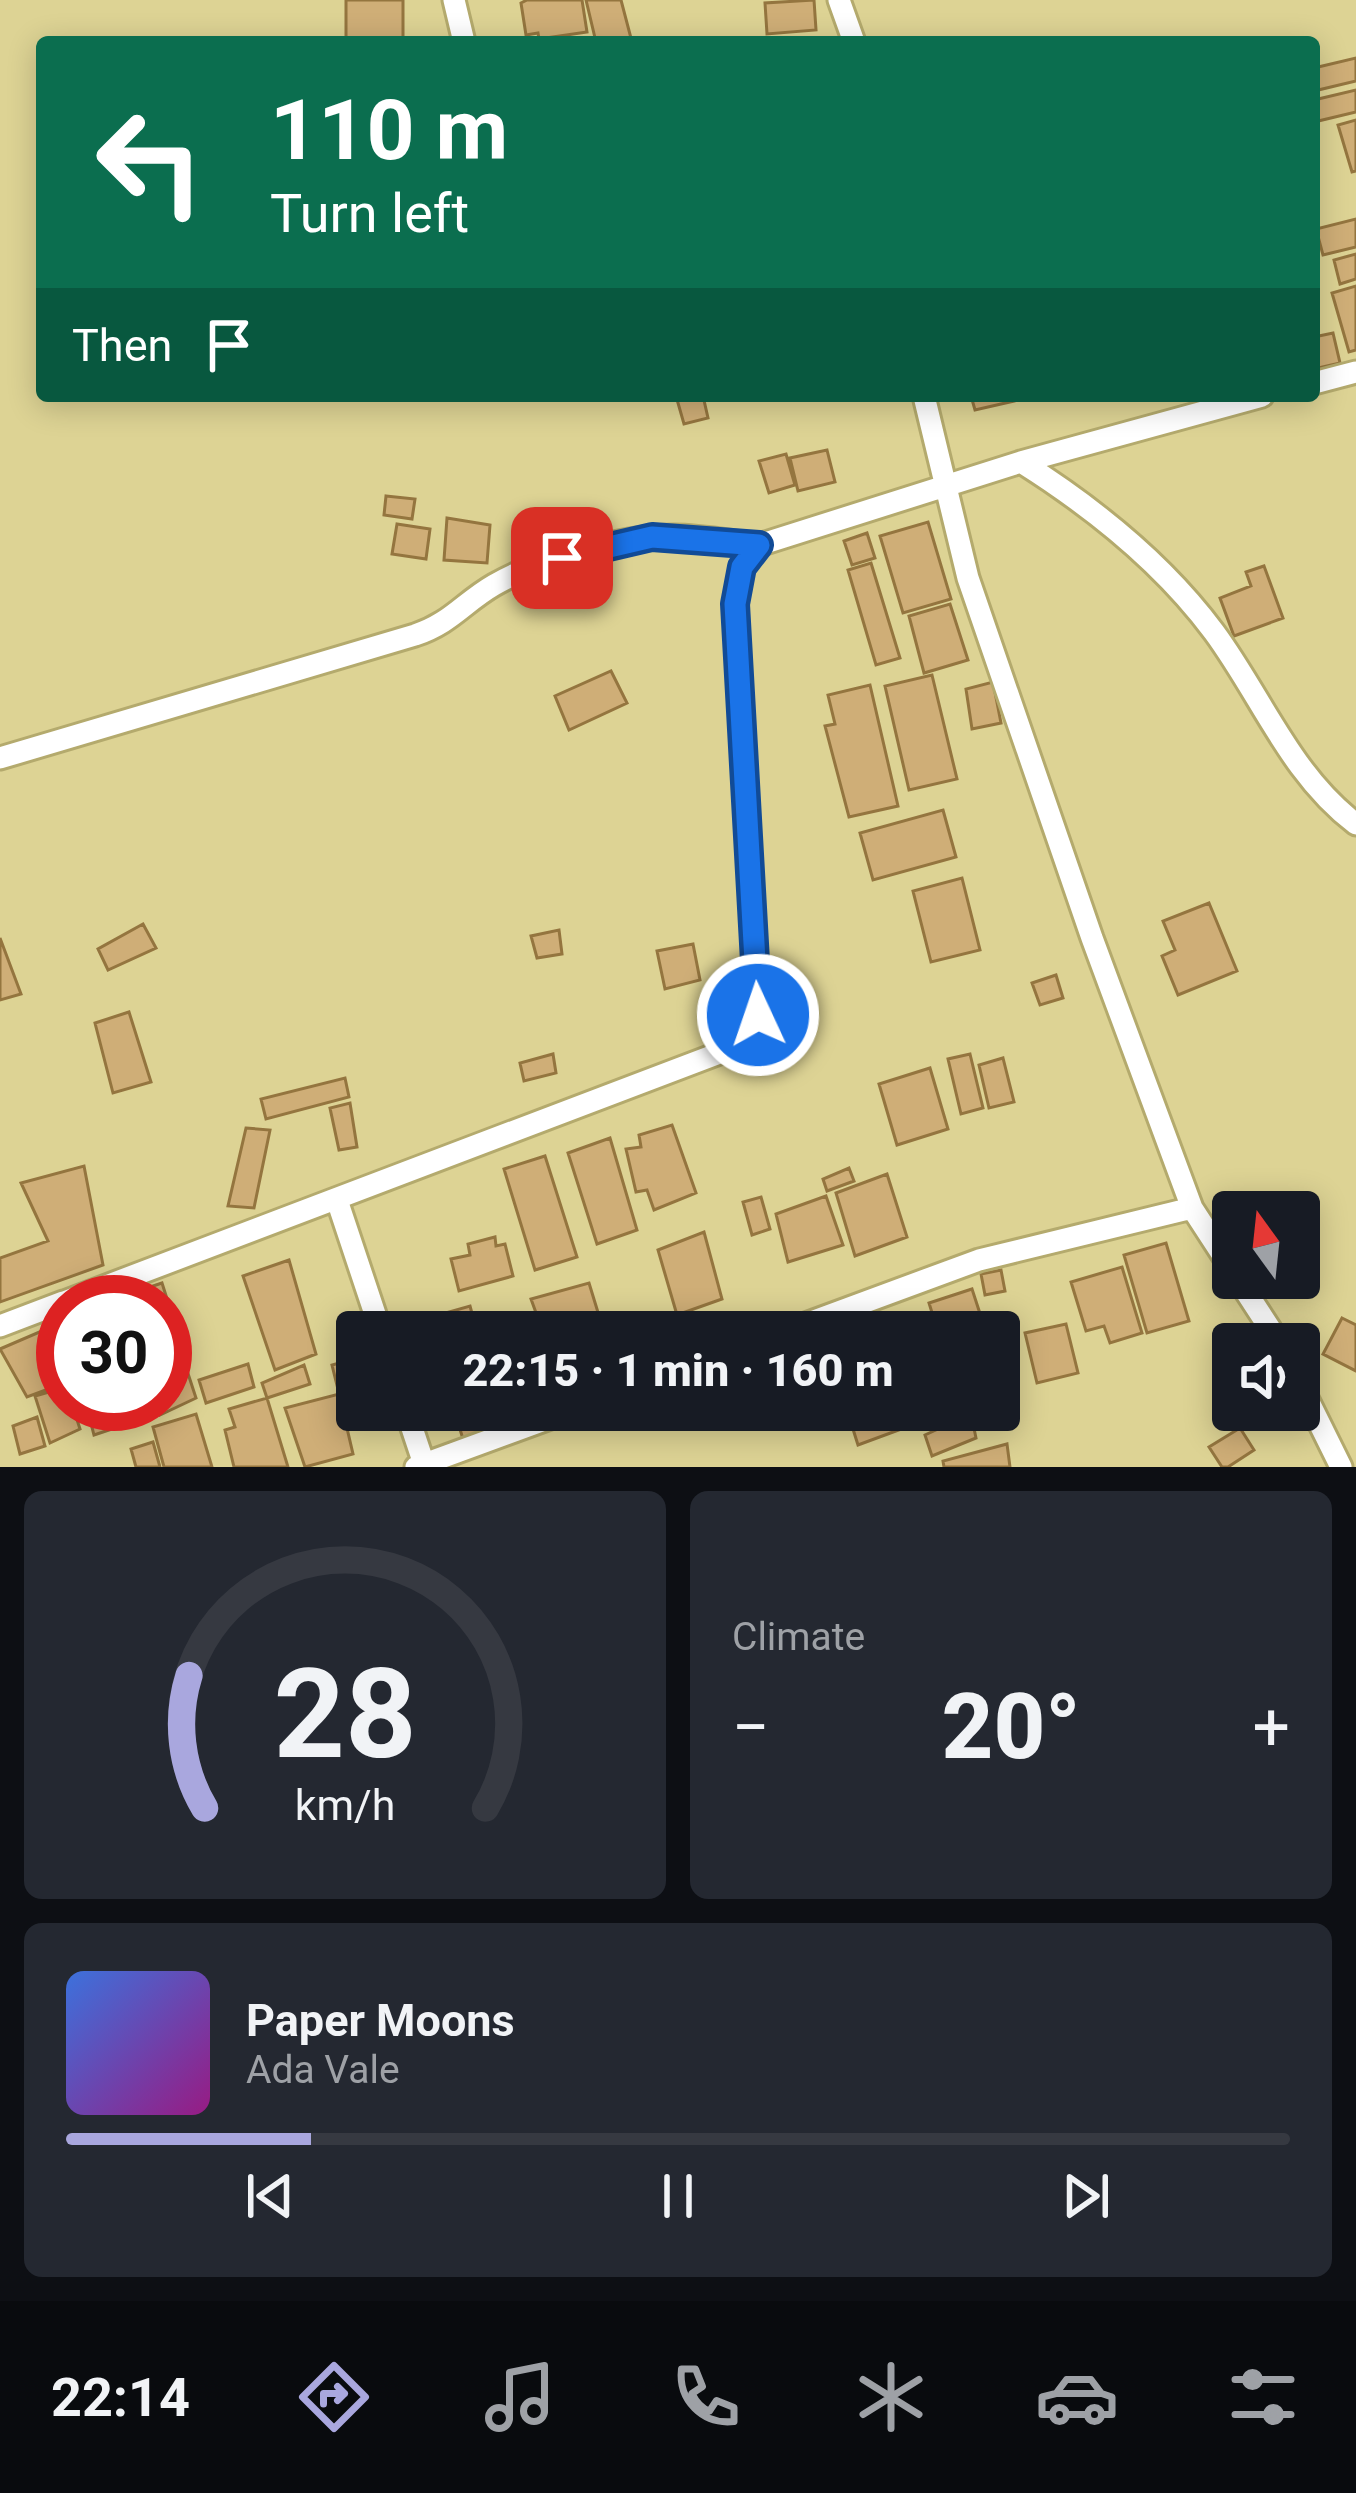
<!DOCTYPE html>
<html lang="en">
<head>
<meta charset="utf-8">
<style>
	:root { --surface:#171b24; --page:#242831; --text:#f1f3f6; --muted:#9ea1a6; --line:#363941; --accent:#a9a7de }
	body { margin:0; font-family:Roboto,sans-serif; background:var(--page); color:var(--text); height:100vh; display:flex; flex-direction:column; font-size:45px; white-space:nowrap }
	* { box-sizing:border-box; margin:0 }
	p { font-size:39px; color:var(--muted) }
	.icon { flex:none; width:66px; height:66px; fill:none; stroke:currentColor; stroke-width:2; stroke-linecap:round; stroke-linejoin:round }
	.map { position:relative; height:1467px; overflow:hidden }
	.side { display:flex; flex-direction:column; gap:24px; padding:24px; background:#0d0f14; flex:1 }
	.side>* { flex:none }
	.guide { position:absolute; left:36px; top:36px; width:1284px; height:366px; border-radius:12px; box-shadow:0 6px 30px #0003; background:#0b6e4f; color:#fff; overflow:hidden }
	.needle { width:78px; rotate:345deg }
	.fabs { position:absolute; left:1212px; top:1191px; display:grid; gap:24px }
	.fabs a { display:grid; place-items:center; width:108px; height:108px; border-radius:12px; background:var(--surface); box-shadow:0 6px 30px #0003; font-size:60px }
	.speed { position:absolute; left:36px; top:1275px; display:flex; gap:24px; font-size:60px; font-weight:700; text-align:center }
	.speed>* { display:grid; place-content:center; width:156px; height:156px; border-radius:50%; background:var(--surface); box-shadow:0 6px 30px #0003; line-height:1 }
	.speed .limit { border:18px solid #d22; background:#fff; color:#111 }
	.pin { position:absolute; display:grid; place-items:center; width:102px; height:102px; color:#fff; margin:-51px; border-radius:24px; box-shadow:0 6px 18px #0006 }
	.me { position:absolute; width:132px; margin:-66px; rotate:357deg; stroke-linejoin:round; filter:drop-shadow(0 0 9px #0008) }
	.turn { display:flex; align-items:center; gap:42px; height:252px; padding:0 36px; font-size:54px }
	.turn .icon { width:156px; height:156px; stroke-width:2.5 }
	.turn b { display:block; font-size:84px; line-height:102px }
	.then { display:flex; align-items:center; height:114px; padding:0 36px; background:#0003; gap:24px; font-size:45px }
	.big { font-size:90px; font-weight:800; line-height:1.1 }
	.side .tile { flex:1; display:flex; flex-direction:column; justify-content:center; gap:18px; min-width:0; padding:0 42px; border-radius:18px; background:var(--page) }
	.side .dial { align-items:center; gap:0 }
	.dial svg { height:312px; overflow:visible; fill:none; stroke:var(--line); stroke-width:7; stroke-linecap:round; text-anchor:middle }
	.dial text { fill:var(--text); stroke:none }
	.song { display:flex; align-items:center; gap:36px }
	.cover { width:144px; height:144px; border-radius:18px; background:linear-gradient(135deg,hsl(220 70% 55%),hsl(310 70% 35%)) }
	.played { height:12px; border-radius:6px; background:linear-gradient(90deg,var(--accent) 20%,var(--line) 20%) }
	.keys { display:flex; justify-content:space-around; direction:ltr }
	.heat { display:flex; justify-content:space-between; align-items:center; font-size:66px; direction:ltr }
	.side .tiles { flex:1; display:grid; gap:24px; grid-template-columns:1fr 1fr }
	.tile:last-child { grid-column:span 2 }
	.trip { position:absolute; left:336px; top:1311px; width:684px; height:120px; border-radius:12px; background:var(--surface); box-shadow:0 6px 30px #0003; font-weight:800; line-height:120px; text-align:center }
	.dock { display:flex; height:192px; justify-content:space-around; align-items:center; background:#090b0e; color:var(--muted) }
	.dock .icon { width:84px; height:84px }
	.dock .current { color:var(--accent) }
	.dock b { font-size:54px; color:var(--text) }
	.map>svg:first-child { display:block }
</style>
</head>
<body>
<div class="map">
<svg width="1356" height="1467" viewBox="0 0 1356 1467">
	<rect width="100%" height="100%" fill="#ddd394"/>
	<path fill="#cfae77" stroke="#94753f" stroke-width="3" d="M346 0H403V42H346Z
		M527 0H582L587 32 539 39 538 33 526 35 521 3Z
		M586 0H621L632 42H596Z
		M814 0 816 30 767 34 765 3Z
		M1356 58V81L1314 91V68Z
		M1356 90V112L1314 122V100Z
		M1356 120V171L1352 172 1338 125Z
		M1356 219V247L1323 255 1316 229Z
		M1356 254V279L1340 284 1334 260Z
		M1356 286V350L1349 352 1332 293Z
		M1333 333 1340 363 1314 369V337Z
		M676 396H703L708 418 684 424Z
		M971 396H1013L1014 401 975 410Z
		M827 450 835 482 798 491 790 458Z
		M786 454 795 485 769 493 759 461Z
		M386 496 415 499 412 519 384 515Z
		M447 518 490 525 487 563 444 560Z
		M928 522 951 599 903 613 880 536Z
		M397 524 430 529 426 559 392 554Z
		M867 533 875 558 852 565 844 541Z
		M871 563 900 658 876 665 848 570Z
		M1264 566 1283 618 1234 636 1220 598 1251 586 1246 572Z
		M950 604 968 660 924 673 909 616Z
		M611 671 627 703 569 730 555 696Z
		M932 675 957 779 909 790 885 686Z
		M993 682 1001 723 972 729 966 689Z
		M870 685 898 806 849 817 825 726 835 724 828 695Z
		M943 810 956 857 873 880 860 833Z
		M962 878 980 950 931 962 913 891Z
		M1209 903 1237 971 1178 995 1162 956 1175 950 1163 921Z
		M143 924 156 948 108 970 98 949Z
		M559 930 562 954 537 958 531 936Z
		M0 938 21 994 0 1000Z
		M693 944 700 980 665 989 657 951Z
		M1056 975 1063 998 1040 1005 1032 983Z
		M129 1012 151 1082 113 1093 95 1023Z
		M553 1054 556 1073 524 1081 520 1063Z
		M970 1054 983 1108 961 1114 948 1059Z
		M1003 1058 1014 1102 989 1108 979 1065Z
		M930 1068 948 1129 897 1145 879 1084Z
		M345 1078 349 1097 266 1119 261 1099Z
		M350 1103 357 1147 339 1150 330 1108Z
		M672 1125 696 1193 654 1210 647 1190 636 1192 626 1149 641 1147 639 1135Z
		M246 1128 270 1130 254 1208 228 1206Z
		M610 1138 637 1230 597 1244 568 1153Z
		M545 1156 577 1257 535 1270 504 1169Z
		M84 1166 103 1265 0 1302V1258L48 1241 21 1183Z
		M849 1168 854 1181 827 1191 823 1179Z
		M887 1174 907 1237 855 1256 836 1193Z
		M826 1196 843 1245 788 1262 776 1214Z
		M761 1197 770 1229 752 1235 743 1202Z
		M704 1232 722 1299 677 1315 658 1250Z
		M495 1237 496 1246 505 1244 513 1276 459 1291 451 1259 470 1255 468 1244Z
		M1166 1243 1189 1321 1147 1333 1124 1255Z
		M289 1260 316 1354 275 1370 243 1276Z
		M1122 1267 1142 1333 1110 1343 1104 1326 1086 1331 1071 1282Z
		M1001 1270 1005 1291 985 1295 981 1274Z
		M162 1283 180 1340 165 1347V1302H124L123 1296Z
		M589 1283 604 1332H543L531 1299Z
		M972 1289 986 1332H938L929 1303Z
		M470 1306 477 1332H455L449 1312Z
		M1342 1318 1356 1325V1371L1323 1354Z
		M1066 1324 1078 1373 1037 1383 1025 1333Z
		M44 1330 62 1384 27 1397 0 1349Z
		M179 1346 196 1398 160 1415 156 1404H165V1353Z
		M357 1358V1410H388L346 1422 332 1365Z
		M248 1364 254 1387 206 1403 199 1380Z
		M304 1365 310 1384 267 1398 262 1383Z
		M63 1388V1404H72L80 1429 50 1443 35 1396Z
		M339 1394 353 1454 305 1467 285 1408Z
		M267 1398 288 1467H234L225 1430 235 1427 229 1409Z
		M86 1404H135L139 1420 94 1435Z
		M454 1410H492L497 1427 463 1439Z
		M847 1410H899L904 1428 858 1445Z
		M196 1414 212 1467H164L153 1427Z
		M971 1414 976 1438 932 1456 925 1435Z
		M37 1417 45 1446 20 1454 13 1426Z
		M1240 1428 1254 1450 1228 1467H1222L1209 1447Z
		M153 1442 160 1467H136L131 1449Z
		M1007 1444 1010 1467H944L943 1461Z"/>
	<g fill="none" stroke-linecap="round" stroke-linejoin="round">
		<g stroke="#b4aa6d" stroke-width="27">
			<path id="minor" d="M454 0 464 42
				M839 0 854 42
				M1314 383 1356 372
				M924 396 968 578 1092 938 1192 1208 1233 1271
				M1021 462C1094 508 1162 562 1214 632 1262 697 1290 774 1356 824
				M0 758 415 635C451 623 463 603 494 585 539 559 622 536 674 536 702 536 731 542 759 545
				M337 1200 381 1332
				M1237 1278 1280 1344
				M64 1302 738 1046 751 1033 758 1015 735 604 743 567 759 545 1021 462 1262 396
				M0 1326 63 1302
				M784 1332 979 1260 1192 1208
				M1299 1382 1341 1467
				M406 1410 425 1467
				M416 1467 572 1410"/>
		</g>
		<use href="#minor" stroke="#fff" stroke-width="21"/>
	</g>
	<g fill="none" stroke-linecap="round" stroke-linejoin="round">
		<g stroke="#114b97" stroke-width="30">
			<path id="route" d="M562 558 652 537 759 545 742 567 735 604 758 1015"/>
		</g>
		<use href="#route" stroke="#1a73e8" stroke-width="21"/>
	</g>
</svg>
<div class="fabs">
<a><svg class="needle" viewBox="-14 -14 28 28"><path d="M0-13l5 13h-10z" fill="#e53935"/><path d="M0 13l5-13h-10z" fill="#9ea1a6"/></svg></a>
<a><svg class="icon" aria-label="sound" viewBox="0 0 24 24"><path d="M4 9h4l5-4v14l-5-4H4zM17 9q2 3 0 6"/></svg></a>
</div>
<div class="speed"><div class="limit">30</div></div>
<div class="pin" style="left:562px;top:558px;background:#d93025"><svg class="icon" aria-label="arrive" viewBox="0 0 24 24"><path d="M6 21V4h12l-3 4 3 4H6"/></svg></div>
<svg class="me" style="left:758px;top:1015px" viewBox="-20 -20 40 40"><circle r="17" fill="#1a73e8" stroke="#fff" stroke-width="3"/><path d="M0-11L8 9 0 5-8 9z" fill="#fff"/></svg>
<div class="trip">22:15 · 1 min · 160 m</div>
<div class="guide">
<div class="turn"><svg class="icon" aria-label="left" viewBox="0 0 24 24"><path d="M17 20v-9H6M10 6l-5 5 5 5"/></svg><div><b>110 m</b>Turn left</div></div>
<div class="then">Then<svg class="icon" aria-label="arrive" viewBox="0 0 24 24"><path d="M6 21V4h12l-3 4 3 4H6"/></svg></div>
</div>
</div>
<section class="side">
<div class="tiles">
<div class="tile dial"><svg viewBox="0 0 100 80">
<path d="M14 69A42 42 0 1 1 86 69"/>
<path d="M14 69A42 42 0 0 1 10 35" stroke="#a9a7de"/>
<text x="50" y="56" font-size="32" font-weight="700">28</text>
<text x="50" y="72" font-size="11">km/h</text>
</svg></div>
<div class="tile"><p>Climate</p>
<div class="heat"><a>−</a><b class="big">20°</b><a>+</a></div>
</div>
<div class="tile">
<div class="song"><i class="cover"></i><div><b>Paper Moons</b><p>Ada Vale</p></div></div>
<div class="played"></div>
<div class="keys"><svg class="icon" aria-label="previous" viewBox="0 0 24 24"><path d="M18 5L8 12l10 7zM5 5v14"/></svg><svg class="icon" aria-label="pause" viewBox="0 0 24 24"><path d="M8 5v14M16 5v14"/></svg><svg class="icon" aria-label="next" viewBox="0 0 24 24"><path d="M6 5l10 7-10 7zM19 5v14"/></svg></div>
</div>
</div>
</section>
<nav class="dock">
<b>22:14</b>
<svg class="icon current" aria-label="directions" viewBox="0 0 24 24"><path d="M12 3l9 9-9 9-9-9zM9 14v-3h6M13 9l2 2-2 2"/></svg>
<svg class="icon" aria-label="music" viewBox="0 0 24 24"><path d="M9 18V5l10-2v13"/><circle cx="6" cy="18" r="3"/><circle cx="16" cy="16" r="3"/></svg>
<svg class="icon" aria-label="phone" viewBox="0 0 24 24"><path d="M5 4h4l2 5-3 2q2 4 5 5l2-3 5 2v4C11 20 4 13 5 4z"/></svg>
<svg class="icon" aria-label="climate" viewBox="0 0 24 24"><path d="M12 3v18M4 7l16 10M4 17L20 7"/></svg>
<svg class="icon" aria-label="car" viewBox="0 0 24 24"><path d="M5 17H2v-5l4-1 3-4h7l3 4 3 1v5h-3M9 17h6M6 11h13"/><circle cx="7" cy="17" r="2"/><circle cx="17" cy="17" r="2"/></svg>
<svg class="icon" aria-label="filters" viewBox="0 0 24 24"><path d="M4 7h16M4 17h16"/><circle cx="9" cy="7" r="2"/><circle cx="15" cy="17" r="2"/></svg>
</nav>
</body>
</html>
